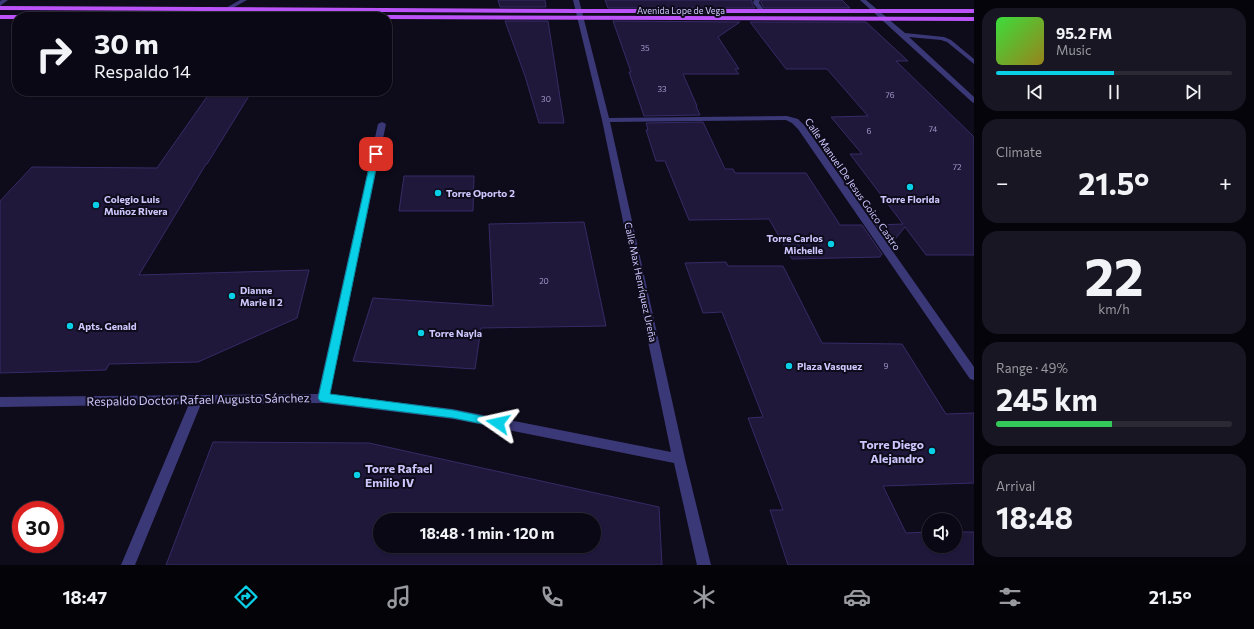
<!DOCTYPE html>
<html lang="en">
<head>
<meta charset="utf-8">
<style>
	:root { --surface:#0a0814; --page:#181622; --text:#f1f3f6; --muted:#999aa0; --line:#2a2934; --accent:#09cfe7 }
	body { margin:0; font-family:Commissioner,sans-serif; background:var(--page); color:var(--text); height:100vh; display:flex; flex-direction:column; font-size:15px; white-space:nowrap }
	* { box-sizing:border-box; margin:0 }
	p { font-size:13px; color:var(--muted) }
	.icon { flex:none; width:22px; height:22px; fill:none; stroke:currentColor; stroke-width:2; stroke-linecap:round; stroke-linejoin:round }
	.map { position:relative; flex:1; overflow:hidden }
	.side { display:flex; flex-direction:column; gap:8px; padding:8px; background:#06040b; width:280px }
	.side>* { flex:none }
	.guide { position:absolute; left:12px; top:12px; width:380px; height:84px; border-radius:16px; box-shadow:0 1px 3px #0004,0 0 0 1px var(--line); background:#0a0814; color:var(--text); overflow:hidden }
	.buttons { position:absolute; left:922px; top:513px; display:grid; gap:8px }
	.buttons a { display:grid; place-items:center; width:40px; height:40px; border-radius:50%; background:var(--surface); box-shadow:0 1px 3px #0004,0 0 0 1px var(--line); font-size:20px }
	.speed { position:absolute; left:12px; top:501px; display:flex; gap:8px; font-size:20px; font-weight:700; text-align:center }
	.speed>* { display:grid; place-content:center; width:52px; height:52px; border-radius:50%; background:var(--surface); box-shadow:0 1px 3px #0004,0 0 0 1px var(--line); line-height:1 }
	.speed .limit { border:6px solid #d22; background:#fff; color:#111 }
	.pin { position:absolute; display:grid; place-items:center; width:34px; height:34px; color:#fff; margin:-17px; border-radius:8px; box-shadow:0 2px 6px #0006 }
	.me { position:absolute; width:44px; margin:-22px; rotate:281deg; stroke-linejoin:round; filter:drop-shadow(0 0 3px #0008) }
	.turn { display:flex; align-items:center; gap:14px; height:84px; padding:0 16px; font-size:18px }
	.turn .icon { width:52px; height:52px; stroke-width:2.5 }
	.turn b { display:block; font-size:28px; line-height:34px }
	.big { font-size:30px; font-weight:700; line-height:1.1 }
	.side .tile { flex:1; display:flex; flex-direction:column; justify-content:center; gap:6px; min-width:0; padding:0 14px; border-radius:16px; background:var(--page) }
	.side .dial { align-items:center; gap:0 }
	.dial b { font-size:52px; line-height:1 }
	.song { display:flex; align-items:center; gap:12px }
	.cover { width:48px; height:48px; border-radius:6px; background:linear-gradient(135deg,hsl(120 70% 55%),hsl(50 70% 35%)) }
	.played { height:4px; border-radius:2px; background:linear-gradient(90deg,var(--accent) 50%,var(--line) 50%) }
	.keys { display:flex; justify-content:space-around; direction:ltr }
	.heat { display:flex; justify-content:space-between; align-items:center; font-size:22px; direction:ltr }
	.charge { height:6px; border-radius:3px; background:linear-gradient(90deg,#34c759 49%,var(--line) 0) }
	.trip { position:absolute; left:373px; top:513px; width:228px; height:40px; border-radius:20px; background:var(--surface); box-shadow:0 1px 3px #0004,0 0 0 1px var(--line); font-weight:700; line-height:40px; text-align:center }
	.tab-bar { display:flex; height:64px; justify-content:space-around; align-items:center; background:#040308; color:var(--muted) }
	.tab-bar .icon { width:28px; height:28px }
	.tab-bar .active { color:var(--accent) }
	.tab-bar b { font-size:18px; color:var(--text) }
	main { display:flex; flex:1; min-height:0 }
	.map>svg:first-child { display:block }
</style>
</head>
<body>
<main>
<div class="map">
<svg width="974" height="565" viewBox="0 0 974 565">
	<rect width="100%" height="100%" fill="#0e0b1b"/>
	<path fill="#1f183b" stroke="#372b66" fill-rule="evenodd" d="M498 0H545L546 7H500Z
		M605 0H752V4L755 8H608Z
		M761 0H842L850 8H764L761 3Z
		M505 21H548L564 123H539L525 76Z
		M613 21 740 22 718 37 739 69H735L739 74H683L697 106H696L700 115 644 116 629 72H631Z
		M750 22H866L908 61H896L974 137V255H926L905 227 890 245 876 225 903 224 850 154H862L831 117 868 116 827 69H786Z
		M211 91H252L207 164H206L139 275 309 270 297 318 198 362 109 364 106 370 0 373V201L32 167 157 168Z
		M703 122 725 169H733L735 173H806L840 225H862L882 254 880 257 792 259 769 219 689 220 665 161H656L646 130H648L646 123Z
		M404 176H474L473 211H399Z
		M584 222 606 326 481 328 475 369 353 361 373 298 493 306 489 224Z
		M726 262 728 266H783L822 343 902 344 946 414 974 413V483L883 486 906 533 929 532V546H955V532H974V565H788L770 510H783L748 418 763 417 722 312 703 313 685 263Z
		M213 442 369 443 659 507 662 565H166ZM380 520H594V546H380Z"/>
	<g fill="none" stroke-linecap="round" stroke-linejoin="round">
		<path fill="#3b3878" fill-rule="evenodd" d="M2 0H8L0 6V1Z
			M240 0H247L231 9 226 8Z
			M573 0H579L609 118 787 116 798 119 804 125 974 367V380L970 379 798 129 792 123 786 120 610 122 685 459 711 565H697L674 463 453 419 323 403 201 404 135 565H121L189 404 0 407V397L318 394 378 124 382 122 386 124 330 394 453 409 671 452 602 120Z
			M754 0H760L759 3 765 11 764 12H760L753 3Z
			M860 0H866L905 33 944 37 951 40 974 59V64L947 42 941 40 909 37 974 97V103L972 102Z"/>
		<path fill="#bc53f8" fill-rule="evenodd" d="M0 6 579 9H974V13H579L0 10Z
			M0 15H17L20 17H17V19H0Z
			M37 15H216L219 17H34Z
			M387 15 974 17V21L387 19V17H384Z"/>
	</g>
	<path fill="#09cfe7" stroke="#068796" d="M376 152 379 154 330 394 453 410 502 420 504 423 502 426 498 427 453 418 323 402 320 401 318 398 372 154Z"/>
	<g fill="#09cfe7" stroke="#0e0b1b" stroke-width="1.5">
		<circle cx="910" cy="187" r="4"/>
		<circle cx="438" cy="193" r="4"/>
		<circle cx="96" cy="205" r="4"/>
		<circle cx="831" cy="244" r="4"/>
		<circle cx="232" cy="296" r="4"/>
		<circle cx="70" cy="326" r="4"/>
		<circle cx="421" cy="333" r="4"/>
		<circle cx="789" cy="366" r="4"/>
		<circle cx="932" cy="451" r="4"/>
		<circle cx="357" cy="475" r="4"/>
	</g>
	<g text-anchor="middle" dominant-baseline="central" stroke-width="4" stroke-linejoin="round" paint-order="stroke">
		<g font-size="8" fill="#a29bcc">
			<text x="645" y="48">35</text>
			<text x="662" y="89">33</text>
			<text x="890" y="95">76</text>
			<text x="546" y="99">30</text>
			<text x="933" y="129">74</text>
			<text x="869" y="131">6</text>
			<text x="957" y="167">72</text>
			<text x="544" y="281">20</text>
			<text x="886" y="366">9</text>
		</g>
		<g font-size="9" fill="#cec7fd" stroke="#0e0b1b">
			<text x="681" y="10">Avenida Lope de Vega</text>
		</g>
		<g font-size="10" fill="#cec7fd" stroke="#0e0b1b">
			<text transform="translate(853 184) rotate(55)">Calle Manuel De Jesus Goico Castro</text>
			<text transform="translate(641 282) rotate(78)">Calle Max Henríquez Ureña</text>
		</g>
		<g font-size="10" font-weight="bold" fill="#cec7fd" stroke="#0e0b1b" text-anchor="start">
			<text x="446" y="193">Torre Oporto 2</text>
			<text x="104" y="199">Colegio Luis<tspan x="104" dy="12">Muñoz Rivera</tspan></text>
			<text x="910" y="199" text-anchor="middle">Torre Florida</text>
			<text x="823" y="238" text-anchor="end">Torre Carlos<tspan x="823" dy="12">Michelle</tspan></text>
			<text x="240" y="290">Dianne<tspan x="240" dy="12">Marie II 2</tspan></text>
			<text x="78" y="326">Apts. Genald</text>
			<text x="429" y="333">Torre Nayla</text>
			<text x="797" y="366">Plaza Vasquez</text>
		</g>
		<g font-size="12" fill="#cec7fd" stroke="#0e0b1b">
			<text transform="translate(198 399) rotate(-1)">Respaldo Doctor Rafael Augusto Sánchez</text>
		</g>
		<g font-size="12" font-weight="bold" fill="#cec7fd" stroke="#0e0b1b" text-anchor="end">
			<text x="924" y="444">Torre Diego<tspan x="924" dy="14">Alejandro</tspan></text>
			<text x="365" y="468" text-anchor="start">Torre Rafael<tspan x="365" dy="14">Emilio IV</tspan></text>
		</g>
	</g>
</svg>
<div class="buttons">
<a><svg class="icon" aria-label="sound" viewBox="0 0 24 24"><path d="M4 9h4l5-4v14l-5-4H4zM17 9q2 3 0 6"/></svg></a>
</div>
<div class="speed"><div class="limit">30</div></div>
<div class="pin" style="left:376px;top:154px;background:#d93025"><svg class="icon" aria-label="arrive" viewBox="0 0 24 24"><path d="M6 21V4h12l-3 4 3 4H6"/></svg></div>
<svg class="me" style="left:498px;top:423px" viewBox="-20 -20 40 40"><path d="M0-17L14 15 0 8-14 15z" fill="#09cfe7" stroke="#fff" stroke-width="4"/></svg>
<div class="trip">18:48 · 1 min · 120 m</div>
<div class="guide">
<div class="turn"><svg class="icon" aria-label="right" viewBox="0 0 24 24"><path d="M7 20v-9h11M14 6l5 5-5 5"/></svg><div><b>30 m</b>Respaldo 14</div></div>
</div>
</div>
<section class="side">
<div class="tile">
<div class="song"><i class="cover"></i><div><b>95.2 FM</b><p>Music</p></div></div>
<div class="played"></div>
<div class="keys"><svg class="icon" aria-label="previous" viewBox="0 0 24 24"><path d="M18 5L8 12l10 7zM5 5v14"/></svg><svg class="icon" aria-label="pause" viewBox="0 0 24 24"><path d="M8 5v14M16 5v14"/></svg><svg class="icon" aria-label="next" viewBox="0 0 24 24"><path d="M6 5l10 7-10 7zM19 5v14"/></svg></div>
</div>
<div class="tile"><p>Climate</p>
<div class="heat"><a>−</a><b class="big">21.5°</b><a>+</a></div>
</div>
<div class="tile dial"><b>22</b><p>km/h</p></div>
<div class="tile"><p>Range · 49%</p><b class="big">245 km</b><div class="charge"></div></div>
<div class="tile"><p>Arrival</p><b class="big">18:48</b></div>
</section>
</main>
<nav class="tab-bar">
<b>18:47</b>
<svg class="icon active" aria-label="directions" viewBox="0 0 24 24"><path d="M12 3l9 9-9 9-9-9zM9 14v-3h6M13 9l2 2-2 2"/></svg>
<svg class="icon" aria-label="music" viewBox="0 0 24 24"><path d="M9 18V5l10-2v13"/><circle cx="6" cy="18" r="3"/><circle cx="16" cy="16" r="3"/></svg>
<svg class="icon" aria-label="phone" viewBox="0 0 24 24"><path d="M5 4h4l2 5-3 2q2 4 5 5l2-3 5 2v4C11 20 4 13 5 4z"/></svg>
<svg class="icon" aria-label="climate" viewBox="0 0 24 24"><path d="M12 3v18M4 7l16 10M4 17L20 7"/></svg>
<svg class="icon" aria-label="car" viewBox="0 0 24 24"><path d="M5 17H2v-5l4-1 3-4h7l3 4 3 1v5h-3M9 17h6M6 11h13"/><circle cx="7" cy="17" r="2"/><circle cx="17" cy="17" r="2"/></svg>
<svg class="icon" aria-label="filters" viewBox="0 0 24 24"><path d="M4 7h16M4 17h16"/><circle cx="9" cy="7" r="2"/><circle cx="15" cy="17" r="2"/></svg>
<b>21.5°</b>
</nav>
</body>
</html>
